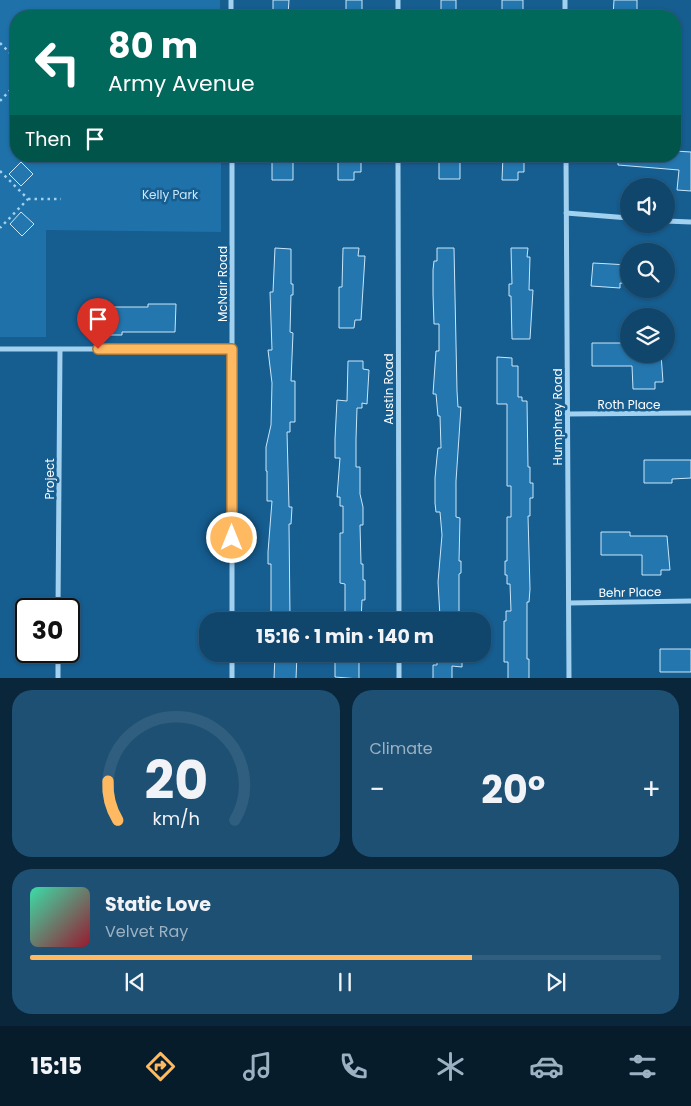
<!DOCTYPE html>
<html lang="en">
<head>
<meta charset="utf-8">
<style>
	:root { --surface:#10466c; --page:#1e5074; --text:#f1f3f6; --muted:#9cb1c2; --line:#305e7f; --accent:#ffba61 }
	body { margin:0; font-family:Poppins,sans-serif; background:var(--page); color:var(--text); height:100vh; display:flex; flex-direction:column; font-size:19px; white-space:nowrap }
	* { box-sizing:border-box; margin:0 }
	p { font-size:16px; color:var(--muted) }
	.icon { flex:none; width:28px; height:28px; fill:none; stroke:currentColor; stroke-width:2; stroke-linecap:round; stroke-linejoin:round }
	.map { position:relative; height:678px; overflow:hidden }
	.panel { display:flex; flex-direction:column; gap:12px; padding:12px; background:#09263b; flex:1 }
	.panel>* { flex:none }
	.guide { position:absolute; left:10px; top:10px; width:671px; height:152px; border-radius:20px; box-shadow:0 1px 4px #0004,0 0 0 1px var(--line); background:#00695c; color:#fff; overflow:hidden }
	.tools { position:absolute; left:620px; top:178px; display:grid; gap:10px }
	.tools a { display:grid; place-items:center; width:55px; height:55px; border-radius:50%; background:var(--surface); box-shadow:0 1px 4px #0004,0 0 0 1px var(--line); font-size:25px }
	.speed { position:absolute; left:15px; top:598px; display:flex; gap:10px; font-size:25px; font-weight:700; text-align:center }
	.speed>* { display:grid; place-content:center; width:65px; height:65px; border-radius:50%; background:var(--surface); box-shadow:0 1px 4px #0004,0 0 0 1px var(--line); line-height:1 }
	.speed .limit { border:2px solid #111; border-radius:8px; background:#fff; color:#111 }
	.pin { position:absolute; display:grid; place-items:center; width:42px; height:42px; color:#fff; margin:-51px -21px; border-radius:50% 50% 50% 0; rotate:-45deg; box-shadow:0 0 5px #0007 }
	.pin .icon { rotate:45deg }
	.me { position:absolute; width:55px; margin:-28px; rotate:0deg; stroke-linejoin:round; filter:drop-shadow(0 0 4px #0008) }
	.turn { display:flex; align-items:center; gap:18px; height:105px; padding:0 15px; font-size:22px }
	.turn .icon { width:65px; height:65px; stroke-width:2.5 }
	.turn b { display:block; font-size:35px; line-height:42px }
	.then { display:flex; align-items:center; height:48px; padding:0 15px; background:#0003; gap:10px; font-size:19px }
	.big { font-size:38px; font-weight:700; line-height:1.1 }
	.panel .tile { flex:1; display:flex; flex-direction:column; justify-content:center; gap:8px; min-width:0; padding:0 18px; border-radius:20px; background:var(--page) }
	.panel .dial { align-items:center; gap:0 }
	.dial svg { height:130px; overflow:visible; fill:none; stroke:var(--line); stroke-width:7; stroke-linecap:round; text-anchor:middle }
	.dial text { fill:var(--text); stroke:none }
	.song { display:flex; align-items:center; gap:15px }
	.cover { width:60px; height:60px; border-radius:8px; background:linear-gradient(135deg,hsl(160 70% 55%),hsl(350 70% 35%)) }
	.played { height:5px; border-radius:2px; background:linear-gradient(90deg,var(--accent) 70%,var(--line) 70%) }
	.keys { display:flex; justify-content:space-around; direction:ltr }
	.heat { display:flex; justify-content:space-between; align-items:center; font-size:28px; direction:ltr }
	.panel .tiles { flex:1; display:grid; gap:12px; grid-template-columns:1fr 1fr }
	.tile:last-child { grid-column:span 2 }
	.trip { position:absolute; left:199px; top:612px; width:292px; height:50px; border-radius:20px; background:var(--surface); box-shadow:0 1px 4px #0004,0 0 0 1px var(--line); font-weight:700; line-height:50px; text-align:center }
	.menu { display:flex; height:80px; justify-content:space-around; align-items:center; background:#061c2b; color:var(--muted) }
	.menu .icon { width:35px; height:35px }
	.menu .on { color:var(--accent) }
	.menu b { font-size:22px; color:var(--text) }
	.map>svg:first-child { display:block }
</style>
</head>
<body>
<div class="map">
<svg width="691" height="679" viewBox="0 0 691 679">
	<rect width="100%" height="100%" fill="#165d90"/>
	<path fill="#1e72a9" d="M0 0H220V16H16V156H221V232L46 230V337H0Z"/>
	<path fill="#2476ae" stroke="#c9e7fb" d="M273 0H289L288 15 273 14Z
		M346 0H362V14H346Z
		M441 0H456V13H441Z
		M502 0H523V16L502 14Z
		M614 0H637V16H613Z
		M675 151 691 152V191L677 190 679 170 618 165V156H675Z
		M272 156H293V180H272Z
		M338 156H358L361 158V172H354V180H338Z
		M439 156H460V179H439Z
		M503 156 524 157V172H518V180H502Z
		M21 162 33 174 21 186 9 174Z
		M21 212 34 224 22 236 10 224Z
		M275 248 291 249V284H293V295H291L290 332 293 333 291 381H295V422H290V432H287L289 507H292L291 524H289L290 617H285V621H271V564H268V552L272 501H267V471H266V447L271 425 272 383 268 350H272L270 292H273Z
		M343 248H359L358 256H365L361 320H355L354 328H339V287H342Z
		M437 248H454L457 391 458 407H461L456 481V517L460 518 459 561H461V573L459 574V618L440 617 438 582 442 535 440 512H436L435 503V478L437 457 438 448H441L440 416H438L436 394H433L436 351H439V324H434L433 294V270L434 261H437Z
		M511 248H528L527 257H530L529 290H533L530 339H512L511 296H509V284H512Z
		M593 263 629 265V284L620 283V288L591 286Z
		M148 304H176L175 332H122V335H103V329H96V307H148Z
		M592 343H629V354H661L663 382H655V389H633L632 366H592Z
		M497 357 512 358V366H518V397H522V401H527L528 467H530V483H533V498H530V516H528L530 589 529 602H527V659H529V679H508V662H504V621H506V611H511L510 584H507V575H505V561H507V517H511V486H507V404H497Z
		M348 361H363V369L369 370 367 404 362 403V408H357L356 439V467H360V494L363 507V525H360L361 564H363V580H365V600H362L361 621H345V584L340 583V533H343V506H340V497H337L340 458H335V439L337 400 347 401Z
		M644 460H691V478L672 479V483H644Z
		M601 532H630V536H667L670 570H661V575H642V555H601Z
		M660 649H691V672H660Z
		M275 654H297L296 679H274Z
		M340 654H359V679L335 677V661H340Z
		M444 654H462V667L452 666V679H433V665H437V660H443Z"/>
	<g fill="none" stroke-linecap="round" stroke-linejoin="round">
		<path stroke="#a2d1f0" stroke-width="2.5" stroke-dasharray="2.5 4" stroke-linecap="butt" d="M0 43 16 59
			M0 101 16 84
			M0 171 28 199 0 228
			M28 199H61"/>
		<path stroke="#a2d1f0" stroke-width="5" d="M231 0V16
			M398 0V16
			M565 0V16
			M232 156V621
			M398 156 399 621
			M566 156 569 679
			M566 213 629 218
			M666 221 691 222
			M0 349H232
			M567 414 691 413
			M569 603 691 601
			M58 609 60 349
			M399 654V679
			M58 679V651
			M232 679V654"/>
	</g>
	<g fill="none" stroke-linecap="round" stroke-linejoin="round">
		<g stroke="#a6793f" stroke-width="12">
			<path id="route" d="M98 349H232V538"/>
		</g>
		<use href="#route" stroke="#ffba61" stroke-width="9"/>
	</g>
	<g text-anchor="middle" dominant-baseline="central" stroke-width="5" stroke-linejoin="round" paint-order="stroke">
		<g font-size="12" fill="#c9e7fb" stroke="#165d90">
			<text x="170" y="194">Kelly Park</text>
		</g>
		<g font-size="12" fill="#fff" stroke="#165d90">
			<text transform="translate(222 284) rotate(-90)">McNair Road</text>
			<text transform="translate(388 389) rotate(-90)">Austin Road</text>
			<text x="629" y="404">Roth Place</text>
			<text transform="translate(557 417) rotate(-90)">Humphrey Road</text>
			<text transform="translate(49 479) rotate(-90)">Project</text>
			<text transform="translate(630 592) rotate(-1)">Behr Place</text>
		</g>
	</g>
</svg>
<div class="tools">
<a><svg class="icon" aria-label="sound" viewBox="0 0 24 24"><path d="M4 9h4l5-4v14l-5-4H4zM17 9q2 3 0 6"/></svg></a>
<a><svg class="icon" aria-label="search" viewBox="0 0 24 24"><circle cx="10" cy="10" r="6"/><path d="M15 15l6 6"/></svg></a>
<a><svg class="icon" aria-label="layers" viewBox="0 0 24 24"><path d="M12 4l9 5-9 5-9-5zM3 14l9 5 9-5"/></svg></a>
</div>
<div class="speed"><div class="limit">30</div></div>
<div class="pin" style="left:98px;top:349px;background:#d93025"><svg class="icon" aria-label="arrive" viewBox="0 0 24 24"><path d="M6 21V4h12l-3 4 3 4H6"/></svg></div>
<svg class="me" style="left:232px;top:538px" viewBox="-20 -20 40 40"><circle r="17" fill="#ffba61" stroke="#fff" stroke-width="3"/><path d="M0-11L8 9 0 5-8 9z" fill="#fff"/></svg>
<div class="trip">15:16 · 1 min · 140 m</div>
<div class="guide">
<div class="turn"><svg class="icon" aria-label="left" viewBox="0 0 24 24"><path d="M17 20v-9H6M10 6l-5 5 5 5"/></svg><div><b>80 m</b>Army Avenue</div></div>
<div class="then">Then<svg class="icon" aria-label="arrive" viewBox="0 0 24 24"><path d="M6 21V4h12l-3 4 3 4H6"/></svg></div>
</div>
</div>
<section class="panel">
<div class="tiles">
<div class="tile dial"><svg viewBox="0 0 100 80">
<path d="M14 69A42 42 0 1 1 86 69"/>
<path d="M14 69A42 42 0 0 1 8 45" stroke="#ffba61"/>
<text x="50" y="56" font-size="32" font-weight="700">20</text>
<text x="50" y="72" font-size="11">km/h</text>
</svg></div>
<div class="tile"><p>Climate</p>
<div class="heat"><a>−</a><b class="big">20°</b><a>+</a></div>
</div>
<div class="tile">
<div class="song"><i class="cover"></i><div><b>Static Love</b><p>Velvet Ray</p></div></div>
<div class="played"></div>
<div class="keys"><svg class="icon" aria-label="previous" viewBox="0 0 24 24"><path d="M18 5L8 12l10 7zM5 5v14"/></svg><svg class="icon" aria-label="pause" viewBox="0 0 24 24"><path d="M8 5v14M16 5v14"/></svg><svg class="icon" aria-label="next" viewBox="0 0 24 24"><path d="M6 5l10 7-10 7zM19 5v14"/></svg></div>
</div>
</div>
</section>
<nav class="menu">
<b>15:15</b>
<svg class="icon on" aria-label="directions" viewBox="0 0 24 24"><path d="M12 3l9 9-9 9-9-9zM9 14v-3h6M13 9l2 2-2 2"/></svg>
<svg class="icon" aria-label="music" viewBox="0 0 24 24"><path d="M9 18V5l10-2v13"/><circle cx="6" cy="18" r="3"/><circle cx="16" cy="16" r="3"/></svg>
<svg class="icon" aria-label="phone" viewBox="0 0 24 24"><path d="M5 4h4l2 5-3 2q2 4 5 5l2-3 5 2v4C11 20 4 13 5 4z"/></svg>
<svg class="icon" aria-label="climate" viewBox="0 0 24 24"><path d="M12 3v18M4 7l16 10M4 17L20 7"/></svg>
<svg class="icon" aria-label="car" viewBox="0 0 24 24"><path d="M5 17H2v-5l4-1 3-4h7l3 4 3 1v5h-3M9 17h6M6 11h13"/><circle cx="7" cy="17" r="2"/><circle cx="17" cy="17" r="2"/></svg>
<svg class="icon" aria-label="filters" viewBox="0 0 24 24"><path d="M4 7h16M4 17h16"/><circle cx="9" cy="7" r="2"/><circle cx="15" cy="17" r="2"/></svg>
</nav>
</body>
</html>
